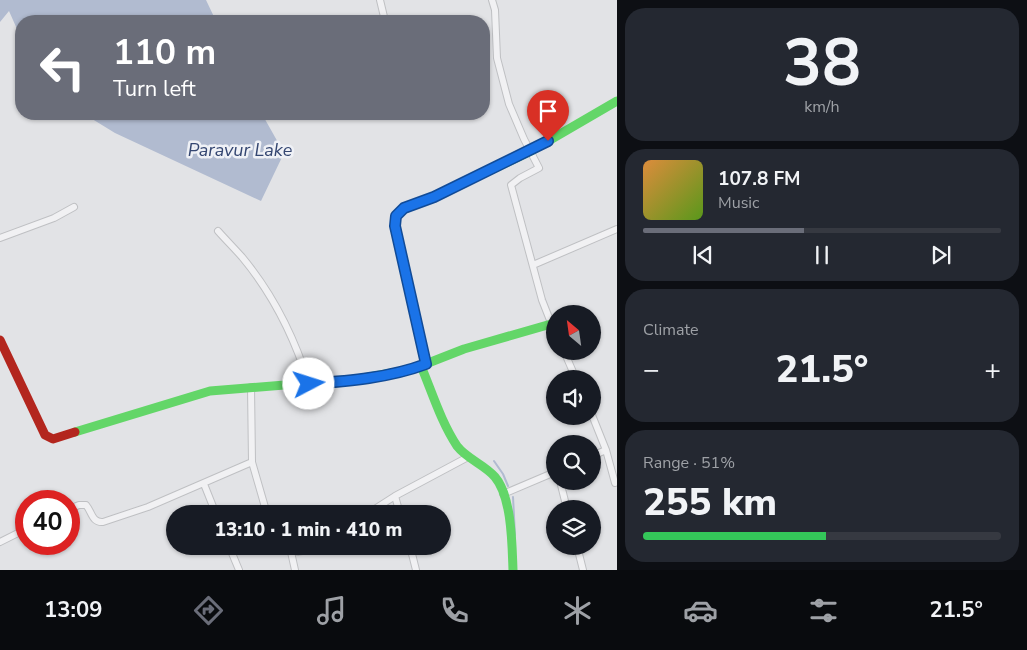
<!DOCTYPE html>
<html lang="en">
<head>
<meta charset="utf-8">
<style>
	:root { --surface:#171b24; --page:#242831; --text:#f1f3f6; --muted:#9ea1a6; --line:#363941; --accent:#6a6d79 }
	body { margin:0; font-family:"Nunito Sans",sans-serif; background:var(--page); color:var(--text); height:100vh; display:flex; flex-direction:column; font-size:19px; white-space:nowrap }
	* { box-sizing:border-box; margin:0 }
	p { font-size:16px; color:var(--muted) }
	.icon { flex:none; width:28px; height:28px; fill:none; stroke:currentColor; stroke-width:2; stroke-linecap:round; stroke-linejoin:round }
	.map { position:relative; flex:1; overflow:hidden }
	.details { display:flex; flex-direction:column; gap:8px; padding:8px; background:#0d0f14; width:410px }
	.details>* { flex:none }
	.top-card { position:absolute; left:15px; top:15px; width:475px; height:105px; border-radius:20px; box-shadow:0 1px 4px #0004; background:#6a6d79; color:#fff; overflow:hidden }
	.needle { width:32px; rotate:331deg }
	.tools { position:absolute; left:546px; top:305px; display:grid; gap:10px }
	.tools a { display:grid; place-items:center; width:55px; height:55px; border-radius:50%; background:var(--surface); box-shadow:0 1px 4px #0004; font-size:25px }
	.speed { position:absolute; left:15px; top:490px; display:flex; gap:10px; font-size:25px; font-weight:700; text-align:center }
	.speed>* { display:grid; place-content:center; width:65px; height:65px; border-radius:50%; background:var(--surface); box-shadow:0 1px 4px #0004; line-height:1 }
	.speed .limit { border:8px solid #d22; background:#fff; color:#111 }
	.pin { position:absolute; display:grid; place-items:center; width:42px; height:42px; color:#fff; margin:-51px -21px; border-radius:50% 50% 50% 0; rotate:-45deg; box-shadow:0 0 5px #0007 }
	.pin .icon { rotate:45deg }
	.me { position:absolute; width:55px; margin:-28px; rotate:85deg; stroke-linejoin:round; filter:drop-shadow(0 0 4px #0008) }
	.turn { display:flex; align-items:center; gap:18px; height:105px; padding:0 15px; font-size:22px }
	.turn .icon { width:65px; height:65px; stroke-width:2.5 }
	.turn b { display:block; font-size:35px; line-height:42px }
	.big { font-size:38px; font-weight:800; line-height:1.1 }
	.details .widget { flex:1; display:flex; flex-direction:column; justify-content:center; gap:8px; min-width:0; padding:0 18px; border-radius:20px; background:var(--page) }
	.details .dial { align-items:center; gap:0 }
	.dial b { font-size:65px; line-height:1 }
	.song { display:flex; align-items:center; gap:15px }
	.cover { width:60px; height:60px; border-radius:8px; background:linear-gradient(135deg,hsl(30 70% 55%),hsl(90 70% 35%)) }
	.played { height:5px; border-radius:2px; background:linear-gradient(90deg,var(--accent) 45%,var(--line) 45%) }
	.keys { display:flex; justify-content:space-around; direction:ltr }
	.heat { display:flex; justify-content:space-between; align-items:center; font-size:28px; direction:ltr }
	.charge { height:8px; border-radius:4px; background:linear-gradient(90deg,#34c759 51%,var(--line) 0) }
	.trip { position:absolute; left:166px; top:505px; width:285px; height:50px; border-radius:25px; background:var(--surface); box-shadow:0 1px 4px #0004; font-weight:800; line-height:50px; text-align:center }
	.menu { display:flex; height:80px; justify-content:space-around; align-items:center; background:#090b0e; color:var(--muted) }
	.menu .icon { width:35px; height:35px }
	.menu .selected { color:var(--accent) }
	.menu b { font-size:22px; color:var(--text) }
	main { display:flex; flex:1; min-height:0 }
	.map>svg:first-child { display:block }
</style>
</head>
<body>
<main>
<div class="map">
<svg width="617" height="570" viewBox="0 0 617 570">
	<rect width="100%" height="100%" fill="#e2e3e6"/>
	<path fill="#b1bbd0" d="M0 0H206L216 21H21V38L9 11 0 22Z
		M84 114H262L284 153 261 201 115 133Z"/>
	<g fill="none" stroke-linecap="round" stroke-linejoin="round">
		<path stroke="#b1bbd0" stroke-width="2" d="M494 461 503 474 508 486
			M513 497 515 535"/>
		<g stroke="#bfc0c3" stroke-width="8">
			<path id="street" d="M380 0 385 21
				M492 0 495 10 497 58 509 104 524 139 539 168 520 178 511 185 542 300 555 333
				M218 231C226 240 234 248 242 257 272 293 295 339 309 384
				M0 238 54 218 74 207
				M533 265 617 229
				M564 351 576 379
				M251 387 252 462 267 514
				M592 415 606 450 615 483 617 482
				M592 456 606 450
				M560 481 567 509
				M204 484 216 514
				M503 494 555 472
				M395 496 400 514
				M69 509 79 505H86C92 512 92 523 103 522L148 507 252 462
				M367 514 395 496 468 457
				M0 542 26 529
				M229 546 239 570
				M284 546C295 554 303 553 314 546
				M410 546 416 570
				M577 546 583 570
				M291 552 295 570"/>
		</g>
		<use href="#street" stroke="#f1f1f3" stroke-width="6"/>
		<path stroke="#63d668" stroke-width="9" d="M425 364 395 226 396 216 404 209 434 197 531 151 617 101
			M421 366C432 392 441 422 457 446 467 459 485 465 495 477 512 497 512 545 513 570
			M75 432 210 391 358 379 397 372 418 367 464 349 551 324"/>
		<path stroke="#b3261e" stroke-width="9" d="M0 340 45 435 53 439 75 432"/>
	</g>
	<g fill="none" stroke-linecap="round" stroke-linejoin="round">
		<g stroke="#114b97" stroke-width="12">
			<path id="route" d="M309 384C348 381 389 378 426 364L395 226 396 216 404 208 434 197 548 141"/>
		</g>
		<use href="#route" stroke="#1a73e8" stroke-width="9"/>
	</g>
	<g text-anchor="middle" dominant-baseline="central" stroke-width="5" stroke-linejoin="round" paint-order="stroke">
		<g font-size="18" font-style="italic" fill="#344671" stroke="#eff1f6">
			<text x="240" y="150">Paravur Lake</text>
		</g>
	</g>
</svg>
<div class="tools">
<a><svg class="needle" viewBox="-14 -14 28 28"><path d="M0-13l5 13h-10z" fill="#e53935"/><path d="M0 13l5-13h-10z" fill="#9ea1a6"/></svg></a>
<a><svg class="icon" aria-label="sound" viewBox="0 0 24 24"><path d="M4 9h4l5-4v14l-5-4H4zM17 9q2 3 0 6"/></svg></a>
<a><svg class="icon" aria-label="search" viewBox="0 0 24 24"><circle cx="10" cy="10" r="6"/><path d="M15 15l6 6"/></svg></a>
<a><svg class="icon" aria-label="layers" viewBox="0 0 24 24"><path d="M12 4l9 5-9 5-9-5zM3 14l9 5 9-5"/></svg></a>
</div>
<div class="speed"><div class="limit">40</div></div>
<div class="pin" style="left:548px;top:141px;background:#d93025"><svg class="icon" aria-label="arrive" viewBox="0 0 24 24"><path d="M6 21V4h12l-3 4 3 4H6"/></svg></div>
<svg class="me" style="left:309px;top:384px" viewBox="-20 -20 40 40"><circle r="19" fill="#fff"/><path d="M0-13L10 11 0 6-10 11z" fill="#1a73e8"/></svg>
<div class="trip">13:10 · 1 min · 410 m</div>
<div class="top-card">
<div class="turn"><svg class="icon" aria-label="left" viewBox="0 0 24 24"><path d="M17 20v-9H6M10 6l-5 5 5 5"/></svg><div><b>110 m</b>Turn left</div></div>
</div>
</div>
<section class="details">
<div class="widget dial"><b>38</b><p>km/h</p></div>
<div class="widget">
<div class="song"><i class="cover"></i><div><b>107.8 FM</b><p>Music</p></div></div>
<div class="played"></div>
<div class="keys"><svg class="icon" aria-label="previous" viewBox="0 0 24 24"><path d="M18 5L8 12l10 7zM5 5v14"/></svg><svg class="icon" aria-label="pause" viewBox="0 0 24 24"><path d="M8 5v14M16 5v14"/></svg><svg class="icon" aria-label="next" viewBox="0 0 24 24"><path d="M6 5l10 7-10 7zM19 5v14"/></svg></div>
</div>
<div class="widget"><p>Climate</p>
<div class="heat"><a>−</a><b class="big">21.5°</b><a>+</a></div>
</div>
<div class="widget"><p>Range · 51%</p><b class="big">255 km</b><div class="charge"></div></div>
</section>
</main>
<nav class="menu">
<b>13:09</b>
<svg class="icon selected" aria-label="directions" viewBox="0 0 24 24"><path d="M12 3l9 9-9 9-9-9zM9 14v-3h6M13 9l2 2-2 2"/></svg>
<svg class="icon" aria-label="music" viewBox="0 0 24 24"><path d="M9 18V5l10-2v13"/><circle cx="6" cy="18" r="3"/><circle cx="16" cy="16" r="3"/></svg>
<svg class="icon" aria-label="phone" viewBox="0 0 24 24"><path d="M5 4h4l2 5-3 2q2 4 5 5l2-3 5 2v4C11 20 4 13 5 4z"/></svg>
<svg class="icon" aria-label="climate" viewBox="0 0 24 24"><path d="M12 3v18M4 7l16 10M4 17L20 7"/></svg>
<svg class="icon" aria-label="car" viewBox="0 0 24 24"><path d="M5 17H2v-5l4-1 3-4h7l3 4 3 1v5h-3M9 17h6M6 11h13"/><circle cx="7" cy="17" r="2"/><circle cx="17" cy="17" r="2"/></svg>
<svg class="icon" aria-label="filters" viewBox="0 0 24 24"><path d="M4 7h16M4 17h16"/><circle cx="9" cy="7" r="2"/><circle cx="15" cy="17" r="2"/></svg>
<b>21.5°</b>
</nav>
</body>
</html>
